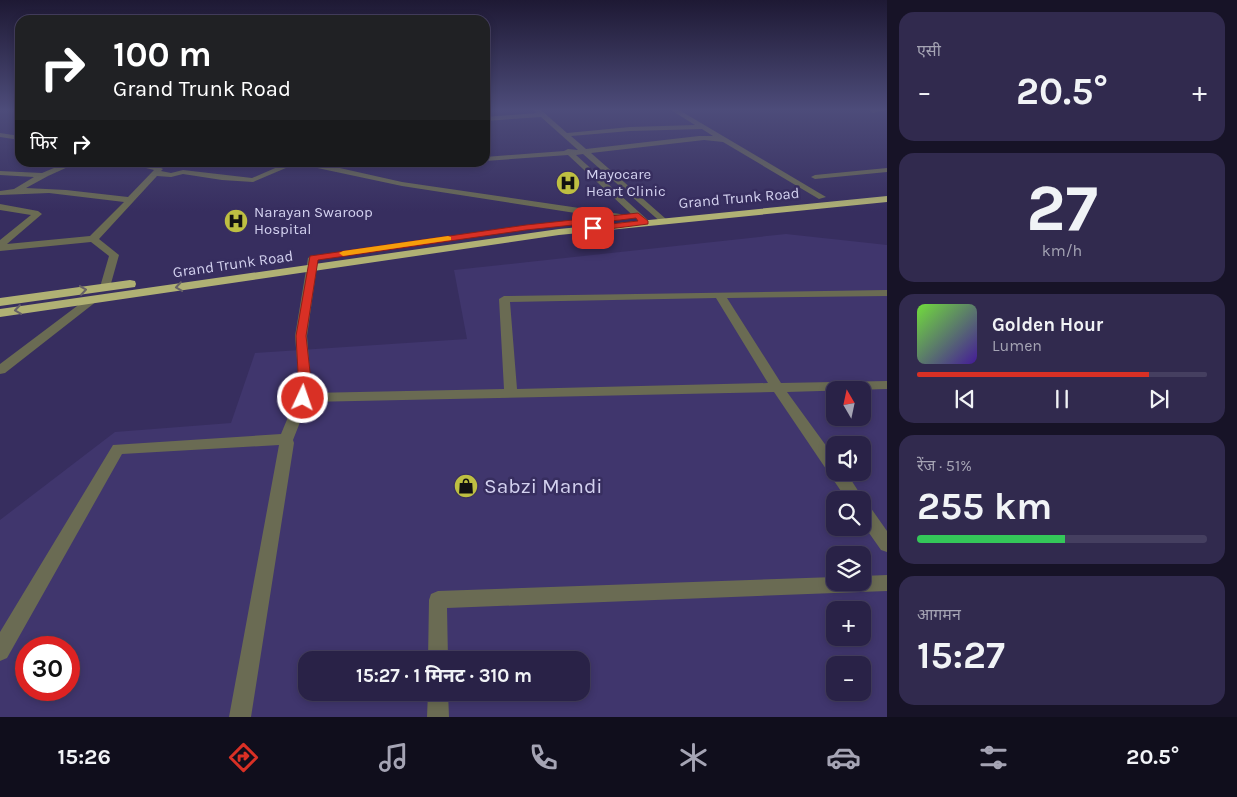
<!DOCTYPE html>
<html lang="hi">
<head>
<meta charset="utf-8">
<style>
	:root { --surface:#292247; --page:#312a4e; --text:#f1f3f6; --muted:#a5a4b4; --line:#453f60; --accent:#d93025 }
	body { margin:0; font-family:Karla,"Noto Sans Devanagari",sans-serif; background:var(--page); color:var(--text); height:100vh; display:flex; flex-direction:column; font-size:19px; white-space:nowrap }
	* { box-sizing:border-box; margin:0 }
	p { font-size:16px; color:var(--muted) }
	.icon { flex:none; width:28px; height:28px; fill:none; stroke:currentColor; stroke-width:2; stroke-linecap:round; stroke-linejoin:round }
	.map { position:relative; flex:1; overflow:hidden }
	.sheet { display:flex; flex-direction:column; gap:12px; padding:12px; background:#171327; width:350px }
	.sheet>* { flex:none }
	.hud { position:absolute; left:15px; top:15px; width:475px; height:152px; border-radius:15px; box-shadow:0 2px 8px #0003,0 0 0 1px var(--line); background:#202124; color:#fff; overflow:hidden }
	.needle { width:32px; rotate:351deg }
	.buttons { position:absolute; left:826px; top:381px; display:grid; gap:10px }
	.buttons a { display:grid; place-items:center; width:45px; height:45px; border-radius:10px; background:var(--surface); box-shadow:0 2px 8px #0003,0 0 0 1px var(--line); font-size:25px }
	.speed { position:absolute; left:15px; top:636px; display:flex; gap:10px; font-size:25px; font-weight:700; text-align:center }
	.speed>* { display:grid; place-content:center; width:65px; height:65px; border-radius:50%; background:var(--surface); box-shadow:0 2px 8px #0003,0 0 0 1px var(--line); line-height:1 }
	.speed .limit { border:8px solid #d22; background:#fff; color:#111 }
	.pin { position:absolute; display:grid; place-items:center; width:42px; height:42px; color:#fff; margin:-21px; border-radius:10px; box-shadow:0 2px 8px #0006 }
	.me { position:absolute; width:55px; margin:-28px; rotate:3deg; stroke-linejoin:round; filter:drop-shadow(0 0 4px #0008) }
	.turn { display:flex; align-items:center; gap:18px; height:105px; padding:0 15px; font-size:22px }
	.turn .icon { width:65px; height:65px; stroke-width:2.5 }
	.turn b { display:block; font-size:35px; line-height:42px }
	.then { display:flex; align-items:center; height:48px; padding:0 15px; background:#0003; gap:10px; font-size:19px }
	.big { font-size:38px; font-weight:700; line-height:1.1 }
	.sheet .tile { flex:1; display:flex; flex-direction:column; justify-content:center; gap:8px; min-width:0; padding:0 18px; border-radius:15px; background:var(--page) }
	.sheet .dial { align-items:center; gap:0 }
	.dial b { font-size:65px; line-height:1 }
	.song { display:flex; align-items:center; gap:15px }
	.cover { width:60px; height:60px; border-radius:8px; background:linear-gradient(135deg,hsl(100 70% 55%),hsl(260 70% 35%)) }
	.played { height:5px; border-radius:2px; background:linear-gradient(90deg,var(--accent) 80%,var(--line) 80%) }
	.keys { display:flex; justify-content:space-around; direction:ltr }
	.heat { display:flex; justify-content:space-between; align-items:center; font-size:28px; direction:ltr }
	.charge { height:8px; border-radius:4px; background:linear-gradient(90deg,#34c759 51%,var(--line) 0) }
	.trip { position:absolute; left:298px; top:651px; width:292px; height:50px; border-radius:15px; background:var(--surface); box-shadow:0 2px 8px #0003,0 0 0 1px var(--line); font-weight:700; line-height:50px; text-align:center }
	.dock { display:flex; height:80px; justify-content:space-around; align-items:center; background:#100e1c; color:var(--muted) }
	.dock .icon { width:35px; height:35px }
	.dock .current { color:var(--accent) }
	.dock b { font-size:22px; color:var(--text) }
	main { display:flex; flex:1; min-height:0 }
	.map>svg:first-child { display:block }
</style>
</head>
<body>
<main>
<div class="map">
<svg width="887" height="717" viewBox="0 0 887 717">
	<rect width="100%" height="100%" fill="#372e5f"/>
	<path fill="#40366d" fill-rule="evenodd" d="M786 234 887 245V717H0V520L115 432 231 423 255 353 467 339 454 270ZM835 390H862V418H835ZM835 445H862V472H835ZM835 500H862V528H835ZM835 555H862V582H835ZM835 610H862V638H835ZM26 648H69V690H26ZM306 660H581V692H306ZM835 665H862V692H835Z"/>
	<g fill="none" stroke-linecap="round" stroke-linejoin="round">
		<path fill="#6a6b53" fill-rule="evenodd" d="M534 110H541L567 133 630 127 695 125 671 110H679L826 197 819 199 723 142 704 140 591 153 666 219V223L663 224 583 154 576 155 650 222 645 225 642 224 568 155 485 161V157L564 151 568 149 578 150 541 117 485 121V117L537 113ZM702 129 713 136H699L586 149 571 136 630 131Z
			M869 110H887L872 113Z
			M0 133 20 136V140L0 137Z
			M68 162H79L48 176 26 188 66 190 128 197 154 170 122 162C135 162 152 162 163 169L161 171 171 173 183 170 252 178 289 162H300L253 182 222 180 183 174 171 177 157 176 99 239 119 255 110 287 105 290 100 287 109 256 91 242 0 251V240L31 215 0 210V204L38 211 42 214 7 244 90 236 124 202 49 193 0 195V191L14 189 34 177 0 175V171L42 173Z
			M305 162H313L402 182 620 214 624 217 620 220 402 186 308 166H305Z
			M427 162 414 165 410 163 411 162Z
			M887 168V172L815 179 811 177 815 175Z
			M313 255 318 258 307 336 310 372V393L504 389 499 299 504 296 887 290V296L727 298 781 383 887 381V389L787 392 835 458V472H846L864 500 863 503 868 504 887 531V552L881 550 862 523V500H847L774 392 308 402 293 440 294 443 251 717H229L279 445 122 454 7 658 0 661V632L113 445 281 434 296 398 298 372 295 336 308 258ZM716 298 768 383 517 389 510 302Z
			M93 296 98 299 97 301 5 373 0 374V364L89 297Z
			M887 575V591L447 608 448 660H428L429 600 431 594 438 591 835 577V582H862V576Z
			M428 692H448L449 717H427Z"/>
		<path fill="#b0b174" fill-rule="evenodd" d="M887 196V202L559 235 0 317V309L559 229Z
			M130 280 135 281 136 284 135 287 0 306V298Z"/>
	</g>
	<defs><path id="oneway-chevron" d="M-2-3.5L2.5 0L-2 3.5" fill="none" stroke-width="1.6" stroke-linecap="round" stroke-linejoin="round" transform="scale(1.25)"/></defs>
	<g stroke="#676267">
		<use href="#oneway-chevron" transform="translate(179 287) rotate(172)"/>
		<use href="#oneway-chevron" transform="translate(83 290) rotate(-8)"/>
		<use href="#oneway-chevron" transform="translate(18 310) rotate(172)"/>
	</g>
	<linearGradient id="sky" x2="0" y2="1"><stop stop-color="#1e1934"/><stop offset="0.52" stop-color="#4d4c7a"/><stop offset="1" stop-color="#4d4c7a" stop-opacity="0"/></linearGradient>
	<rect width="887" height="211" fill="url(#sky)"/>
	<path fill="#d93025" stroke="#8d1f18" d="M638 213 648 221V224L593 231 589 228 593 226 638 221 636 218 620 220 526 230 318 260 306 336 310 372 309 398 303 402 297 398 298 372 296 336 310 256 526 225Z"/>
	<path fill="#f59e0b" d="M448 236 451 237V240L343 256 339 253 343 251Z"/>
	<defs>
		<g id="hospital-disc" transform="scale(1.25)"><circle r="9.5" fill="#bebf42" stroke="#372e5f"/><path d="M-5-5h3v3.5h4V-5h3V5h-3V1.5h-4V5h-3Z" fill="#111"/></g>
		<g id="shop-disc" transform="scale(1.25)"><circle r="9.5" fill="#bebf42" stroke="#372e5f"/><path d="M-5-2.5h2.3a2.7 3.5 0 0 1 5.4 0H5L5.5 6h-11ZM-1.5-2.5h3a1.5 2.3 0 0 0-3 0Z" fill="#111"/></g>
	</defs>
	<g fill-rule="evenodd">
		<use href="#hospital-disc" x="568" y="183"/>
		<use href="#hospital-disc" x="236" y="221"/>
		<use href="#shop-disc" x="466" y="486"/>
	</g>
	<g text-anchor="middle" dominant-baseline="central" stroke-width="5" stroke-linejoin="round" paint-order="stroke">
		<g font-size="15" fill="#d3d1ef" stroke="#372e5f" text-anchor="start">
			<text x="586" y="174">Mayocare<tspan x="586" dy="17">Heart Clinic</tspan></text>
			<text x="254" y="212">Narayan Swaroop<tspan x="254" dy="17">Hospital</tspan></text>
		</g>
		<g font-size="15" fill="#d3d1ef" stroke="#372e5f">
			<text transform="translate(739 198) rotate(-5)">Grand Trunk Road</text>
			<text transform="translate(233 264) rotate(-8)">Grand Trunk Road</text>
		</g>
		<g font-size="21" fill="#d3d1ef" stroke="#372e5f" text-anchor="start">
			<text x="484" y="486">Sabzi Mandi</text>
		</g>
	</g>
</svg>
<div class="buttons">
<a><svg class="needle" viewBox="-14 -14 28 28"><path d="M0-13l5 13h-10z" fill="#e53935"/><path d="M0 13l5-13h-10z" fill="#a5a4b4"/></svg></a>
<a><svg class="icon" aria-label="sound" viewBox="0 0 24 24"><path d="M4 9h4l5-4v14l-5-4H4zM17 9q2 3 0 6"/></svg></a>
<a><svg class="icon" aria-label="search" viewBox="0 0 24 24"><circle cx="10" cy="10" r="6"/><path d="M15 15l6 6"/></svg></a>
<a><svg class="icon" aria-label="layers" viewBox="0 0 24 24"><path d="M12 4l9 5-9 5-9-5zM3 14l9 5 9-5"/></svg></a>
<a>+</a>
<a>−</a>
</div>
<div class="speed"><div class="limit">30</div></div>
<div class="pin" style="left:593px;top:228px;background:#d93025"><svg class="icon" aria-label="arrive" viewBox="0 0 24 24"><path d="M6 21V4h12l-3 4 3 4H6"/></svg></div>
<svg class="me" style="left:303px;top:398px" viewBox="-20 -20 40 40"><circle r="17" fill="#d93025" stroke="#fff" stroke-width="3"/><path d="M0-11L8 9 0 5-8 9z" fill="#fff"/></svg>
<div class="trip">15:27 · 1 मिनट · 310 m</div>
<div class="hud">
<div class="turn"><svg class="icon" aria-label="right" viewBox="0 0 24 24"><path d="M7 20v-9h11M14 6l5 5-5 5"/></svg><div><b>100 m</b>Grand Trunk Road</div></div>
<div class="then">फिर<svg class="icon" aria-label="right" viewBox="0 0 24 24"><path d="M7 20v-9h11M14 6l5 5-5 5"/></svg></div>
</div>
</div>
<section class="sheet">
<div class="tile"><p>एसी</p>
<div class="heat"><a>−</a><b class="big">20.5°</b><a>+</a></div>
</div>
<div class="tile dial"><b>27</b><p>km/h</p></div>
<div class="tile">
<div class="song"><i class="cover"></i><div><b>Golden Hour</b><p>Lumen</p></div></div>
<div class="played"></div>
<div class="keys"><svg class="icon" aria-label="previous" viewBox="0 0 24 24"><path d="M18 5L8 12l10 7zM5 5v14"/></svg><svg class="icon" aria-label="pause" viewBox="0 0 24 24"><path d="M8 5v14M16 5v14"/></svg><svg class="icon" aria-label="next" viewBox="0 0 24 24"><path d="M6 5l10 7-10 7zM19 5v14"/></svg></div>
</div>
<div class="tile"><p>रेंज · 51%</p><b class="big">255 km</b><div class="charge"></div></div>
<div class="tile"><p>आगमन</p><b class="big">15:27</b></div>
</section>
</main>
<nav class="dock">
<b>15:26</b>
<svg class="icon current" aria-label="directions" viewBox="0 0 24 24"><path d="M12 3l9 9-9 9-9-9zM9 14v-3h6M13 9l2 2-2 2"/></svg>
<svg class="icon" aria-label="music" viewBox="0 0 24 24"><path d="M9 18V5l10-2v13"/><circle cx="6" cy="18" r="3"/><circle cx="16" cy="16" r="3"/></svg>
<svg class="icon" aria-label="phone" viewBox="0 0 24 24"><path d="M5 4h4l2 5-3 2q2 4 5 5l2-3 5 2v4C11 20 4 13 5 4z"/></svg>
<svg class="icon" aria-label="climate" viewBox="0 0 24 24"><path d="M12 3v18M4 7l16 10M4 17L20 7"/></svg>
<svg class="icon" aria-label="car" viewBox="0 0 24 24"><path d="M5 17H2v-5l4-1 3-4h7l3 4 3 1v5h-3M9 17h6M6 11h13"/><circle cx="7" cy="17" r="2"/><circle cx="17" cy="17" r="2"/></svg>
<svg class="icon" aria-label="filters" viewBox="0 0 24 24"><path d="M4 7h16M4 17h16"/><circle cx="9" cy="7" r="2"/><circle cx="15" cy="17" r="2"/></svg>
<b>20.5°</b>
</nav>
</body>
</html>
